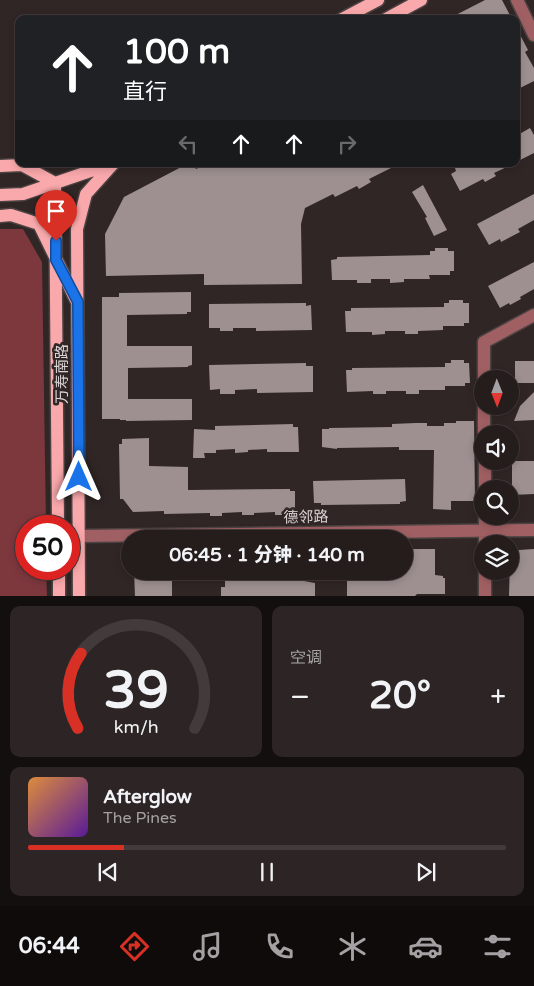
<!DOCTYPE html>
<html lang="zh">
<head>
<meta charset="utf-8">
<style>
	:root { --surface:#251c1c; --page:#2d2525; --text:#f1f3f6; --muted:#a3a1a3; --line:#423a3b; --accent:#d93025 }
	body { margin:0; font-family:"Varela Round","Noto Sans SC",sans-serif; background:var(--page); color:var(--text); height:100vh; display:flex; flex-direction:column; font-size:19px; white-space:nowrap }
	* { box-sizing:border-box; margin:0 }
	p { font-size:16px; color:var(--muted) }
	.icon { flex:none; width:28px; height:28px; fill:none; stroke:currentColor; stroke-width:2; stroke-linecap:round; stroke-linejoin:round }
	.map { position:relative; height:596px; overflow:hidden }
	.panel { display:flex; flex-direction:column; gap:10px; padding:10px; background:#140f0f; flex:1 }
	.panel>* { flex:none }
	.top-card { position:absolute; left:15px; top:15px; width:505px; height:152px; border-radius:10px; box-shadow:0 2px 8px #0003,0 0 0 1px var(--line); background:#202124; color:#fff; overflow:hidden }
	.needle { width:32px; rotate:179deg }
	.fabs { position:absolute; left:474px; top:370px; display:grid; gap:10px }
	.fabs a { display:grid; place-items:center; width:45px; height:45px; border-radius:50%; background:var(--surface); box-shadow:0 2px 8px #0003,0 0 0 1px var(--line); font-size:25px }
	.speed { position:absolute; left:15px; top:515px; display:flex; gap:10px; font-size:25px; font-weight:700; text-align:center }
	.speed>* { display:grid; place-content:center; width:65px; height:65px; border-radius:50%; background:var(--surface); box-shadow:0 2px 8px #0003,0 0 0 1px var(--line); line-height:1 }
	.speed .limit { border:8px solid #d22; background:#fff; color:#111 }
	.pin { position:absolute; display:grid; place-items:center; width:42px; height:42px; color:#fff; margin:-51px -21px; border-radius:50% 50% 50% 0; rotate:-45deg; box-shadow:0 0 5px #0007 }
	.pin .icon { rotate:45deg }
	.me { position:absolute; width:55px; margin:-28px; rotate:0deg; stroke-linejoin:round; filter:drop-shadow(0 0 4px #0008) }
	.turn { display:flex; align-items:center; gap:18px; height:105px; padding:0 25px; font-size:22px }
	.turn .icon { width:65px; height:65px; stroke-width:2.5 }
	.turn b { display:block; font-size:35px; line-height:42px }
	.lanes { display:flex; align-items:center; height:48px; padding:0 25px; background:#0003; justify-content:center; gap:25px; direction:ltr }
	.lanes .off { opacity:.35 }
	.big { font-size:38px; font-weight:800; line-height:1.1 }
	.panel .widget { flex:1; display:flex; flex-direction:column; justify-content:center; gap:8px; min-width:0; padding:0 18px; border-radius:10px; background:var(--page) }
	.panel .dial { align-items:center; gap:0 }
	.dial svg { height:130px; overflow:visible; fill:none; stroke:var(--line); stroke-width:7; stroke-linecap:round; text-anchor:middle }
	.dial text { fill:var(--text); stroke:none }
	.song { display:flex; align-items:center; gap:15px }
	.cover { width:60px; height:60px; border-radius:8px; background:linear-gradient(135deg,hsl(30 70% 55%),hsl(270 70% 35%)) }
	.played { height:5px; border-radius:2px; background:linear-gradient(90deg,var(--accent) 20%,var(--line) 20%) }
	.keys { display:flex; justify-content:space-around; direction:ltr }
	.heat { display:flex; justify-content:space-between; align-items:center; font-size:28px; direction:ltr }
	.panel .tiles { flex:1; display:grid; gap:10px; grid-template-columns:1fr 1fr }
	.widget:last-child { grid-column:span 2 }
	.trip { position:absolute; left:121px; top:530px; width:292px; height:50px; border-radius:25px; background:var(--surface); box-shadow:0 2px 8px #0003,0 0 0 1px var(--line); font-weight:800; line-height:50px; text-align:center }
	.tabs { display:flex; height:80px; justify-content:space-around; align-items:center; background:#0f0b0b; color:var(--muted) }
	.tabs .icon { width:35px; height:35px }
	.tabs .selected { color:var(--accent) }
	.tabs b { font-size:22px; color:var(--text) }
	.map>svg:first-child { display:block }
</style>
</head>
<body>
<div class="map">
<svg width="534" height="596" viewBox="0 0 534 596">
	<rect width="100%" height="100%" fill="#312626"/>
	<path fill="#7d383e" d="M0 229H23L42 262 46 526H26V569H46L47 596H0Z"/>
	<path fill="#9e9090" d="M485 0H502L512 19H448Z
		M516 27 528 50 525 52 534 68V81L516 90Z
		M530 128 534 135V153L516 162V136Z
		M187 164H193L196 169 207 164H399L369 179 371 182 359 189 357 186 335 197 333 194 305 208 301 224 302 284 204 285V274L106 276 105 234 124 197Z
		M463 164H513L494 173 496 176 485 182 483 179 460 191 451 174 456 171 455 168Z
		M423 185 447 230 434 236 425 218 427 217 412 192Z
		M534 194V220L518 229 520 232 501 242 500 239 489 245 477 224Z
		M435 248H448V251H454V271H450V275H429L430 279H404V282L390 283V279H371V283H357V280H332L331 260 337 259V257L430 255V251H435Z
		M534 262V289L520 297 521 299 510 305 509 303 500 308 488 286Z
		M191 292V312H187V314L127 315V346H192V365L188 366V367L128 368V399H192V420L126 421V420H120V419H102V297H119V293Z
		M449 300H463V303H469V323H464V326H443V330L418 331V334H405V331H385V334L372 335V332H346L345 311H351V308L444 307V303H449Z
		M306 303V306L311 305 312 330 256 331V328H233V331H220V328H209V304Z
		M451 360H464V363H469L470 383H465V386H445V390H419V394H406V391H386V394H373V391L347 392 346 370H352V368L445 367V363H451Z
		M515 361H534V383H515Z
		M306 363V366H313V392L257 393V389L235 390V394H220V389L210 390 209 365Z
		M534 392V420L514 421 520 406Z
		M456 421H474L475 501H451V510L433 509 434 450H399V447L337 448V449L322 447V429H329V428L392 427V424L416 423H427V426H444V423H456Z
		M293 424V427H298L299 452H267V449L248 450V452L235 453V449L216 450V453H204L205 458H193L194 429 215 430V426Z
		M149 438V466L188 467V490L290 489V491H295V512H286V515H275V512L254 513V515H242V512L222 513V516H210V513L164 514V511L133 512 123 499H120L119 444H122V439Z
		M512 461H534V494L512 495Z
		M405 479 406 501 400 502V504L321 505V503H314L313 481Z
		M406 549H435V575L443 576V578H445V594H417L415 596H347V578L357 575V571H385V574H406Z
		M534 549V596H509L510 558 519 550Z
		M134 571H172V596H135Z
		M225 571H255V581L276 580V571H304V581L315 583V596H221V587H225Z"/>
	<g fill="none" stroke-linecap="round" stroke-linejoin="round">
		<g stroke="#4c4242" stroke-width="15">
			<path id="minor" d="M517 0 534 35
				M484 379V342L534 315
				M484 406V434
				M485 461V489
				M485 516V544
				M79 536 534 530
				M485 571V596"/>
		</g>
		<g stroke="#4c4242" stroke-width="15">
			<path id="major" d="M342 19 378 0
				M386 19 421 0
				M0 166 22 165 55 183 58 526
				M0 195 23 194 111 164
				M0 216 11 215 39 224 76 300
				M59 569V596
				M79 596 77 229 86 194 113 164"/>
		</g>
		<use href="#minor" stroke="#a06063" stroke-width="12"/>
		<use href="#major" stroke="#f9a8ab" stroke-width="12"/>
	</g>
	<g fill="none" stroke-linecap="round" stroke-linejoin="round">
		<g stroke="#114b97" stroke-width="12">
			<path id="route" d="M56 241V260L78 302 79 477"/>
		</g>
		<use href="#route" stroke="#1a73e8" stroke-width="9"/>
	</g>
	<g text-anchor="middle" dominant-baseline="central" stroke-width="5" stroke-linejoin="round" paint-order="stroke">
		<g font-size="15" fill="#dbd4d4" stroke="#312626">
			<text transform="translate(62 374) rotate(-90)">万寿南路</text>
			<text transform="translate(306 517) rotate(-1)">德邻路</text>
		</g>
	</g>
</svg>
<div class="fabs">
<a><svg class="needle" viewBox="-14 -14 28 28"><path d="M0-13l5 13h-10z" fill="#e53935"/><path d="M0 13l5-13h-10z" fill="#a3a1a3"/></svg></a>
<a><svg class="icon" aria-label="sound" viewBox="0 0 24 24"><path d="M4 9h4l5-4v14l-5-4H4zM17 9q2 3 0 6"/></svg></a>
<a><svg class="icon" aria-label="search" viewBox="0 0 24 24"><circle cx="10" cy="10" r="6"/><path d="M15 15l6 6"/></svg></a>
<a><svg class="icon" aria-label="layers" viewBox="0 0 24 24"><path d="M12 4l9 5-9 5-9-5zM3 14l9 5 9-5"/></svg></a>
</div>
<div class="speed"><div class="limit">50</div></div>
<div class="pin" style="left:56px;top:241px;background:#d93025"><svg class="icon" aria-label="arrive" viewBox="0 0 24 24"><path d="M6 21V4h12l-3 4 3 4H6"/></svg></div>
<svg class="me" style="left:79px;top:477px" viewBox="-20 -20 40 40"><path d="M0-17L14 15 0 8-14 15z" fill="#1a73e8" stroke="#fff" stroke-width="4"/></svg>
<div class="trip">06:45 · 1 分钟 · 140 m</div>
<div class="top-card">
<div class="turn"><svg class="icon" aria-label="ahead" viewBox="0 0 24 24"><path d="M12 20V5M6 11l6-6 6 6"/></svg><div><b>100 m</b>直行</div></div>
<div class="lanes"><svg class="icon off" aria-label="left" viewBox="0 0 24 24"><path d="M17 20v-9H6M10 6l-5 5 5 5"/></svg><svg class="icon" aria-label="ahead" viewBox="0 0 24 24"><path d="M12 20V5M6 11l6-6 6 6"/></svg><svg class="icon" aria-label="ahead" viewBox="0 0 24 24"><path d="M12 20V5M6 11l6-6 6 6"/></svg><svg class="icon off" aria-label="right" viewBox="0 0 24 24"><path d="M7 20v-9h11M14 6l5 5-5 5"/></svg></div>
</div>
</div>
<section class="panel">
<div class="tiles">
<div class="widget dial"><svg viewBox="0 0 100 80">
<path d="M14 69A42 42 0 1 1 86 69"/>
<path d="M14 69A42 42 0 0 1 16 23" stroke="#d93025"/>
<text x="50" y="56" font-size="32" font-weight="700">39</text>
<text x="50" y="72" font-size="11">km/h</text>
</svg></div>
<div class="widget"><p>空调</p>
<div class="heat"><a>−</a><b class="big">20°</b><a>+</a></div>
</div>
<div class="widget">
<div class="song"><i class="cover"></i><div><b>Afterglow</b><p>The Pines</p></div></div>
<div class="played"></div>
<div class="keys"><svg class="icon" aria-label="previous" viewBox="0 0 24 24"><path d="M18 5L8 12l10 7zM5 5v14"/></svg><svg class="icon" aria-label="pause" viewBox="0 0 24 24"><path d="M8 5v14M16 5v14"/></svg><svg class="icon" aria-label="next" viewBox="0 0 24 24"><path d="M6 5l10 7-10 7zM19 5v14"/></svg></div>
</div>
</div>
</section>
<nav class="tabs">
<b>06:44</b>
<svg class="icon selected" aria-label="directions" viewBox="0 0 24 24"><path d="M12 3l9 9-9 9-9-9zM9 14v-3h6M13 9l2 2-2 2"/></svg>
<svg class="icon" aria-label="music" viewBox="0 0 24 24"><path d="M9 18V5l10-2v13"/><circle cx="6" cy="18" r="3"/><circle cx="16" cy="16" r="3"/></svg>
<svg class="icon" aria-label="phone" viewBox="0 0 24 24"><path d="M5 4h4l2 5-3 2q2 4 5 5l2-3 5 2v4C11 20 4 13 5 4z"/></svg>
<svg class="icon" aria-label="climate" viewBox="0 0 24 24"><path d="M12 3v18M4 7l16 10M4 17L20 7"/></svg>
<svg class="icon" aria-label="car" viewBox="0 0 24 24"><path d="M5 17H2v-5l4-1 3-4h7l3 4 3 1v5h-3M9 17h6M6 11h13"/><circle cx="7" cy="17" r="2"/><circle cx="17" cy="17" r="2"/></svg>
<svg class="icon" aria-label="filters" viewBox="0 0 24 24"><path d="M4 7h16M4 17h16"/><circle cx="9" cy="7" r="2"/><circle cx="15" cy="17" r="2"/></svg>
</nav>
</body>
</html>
